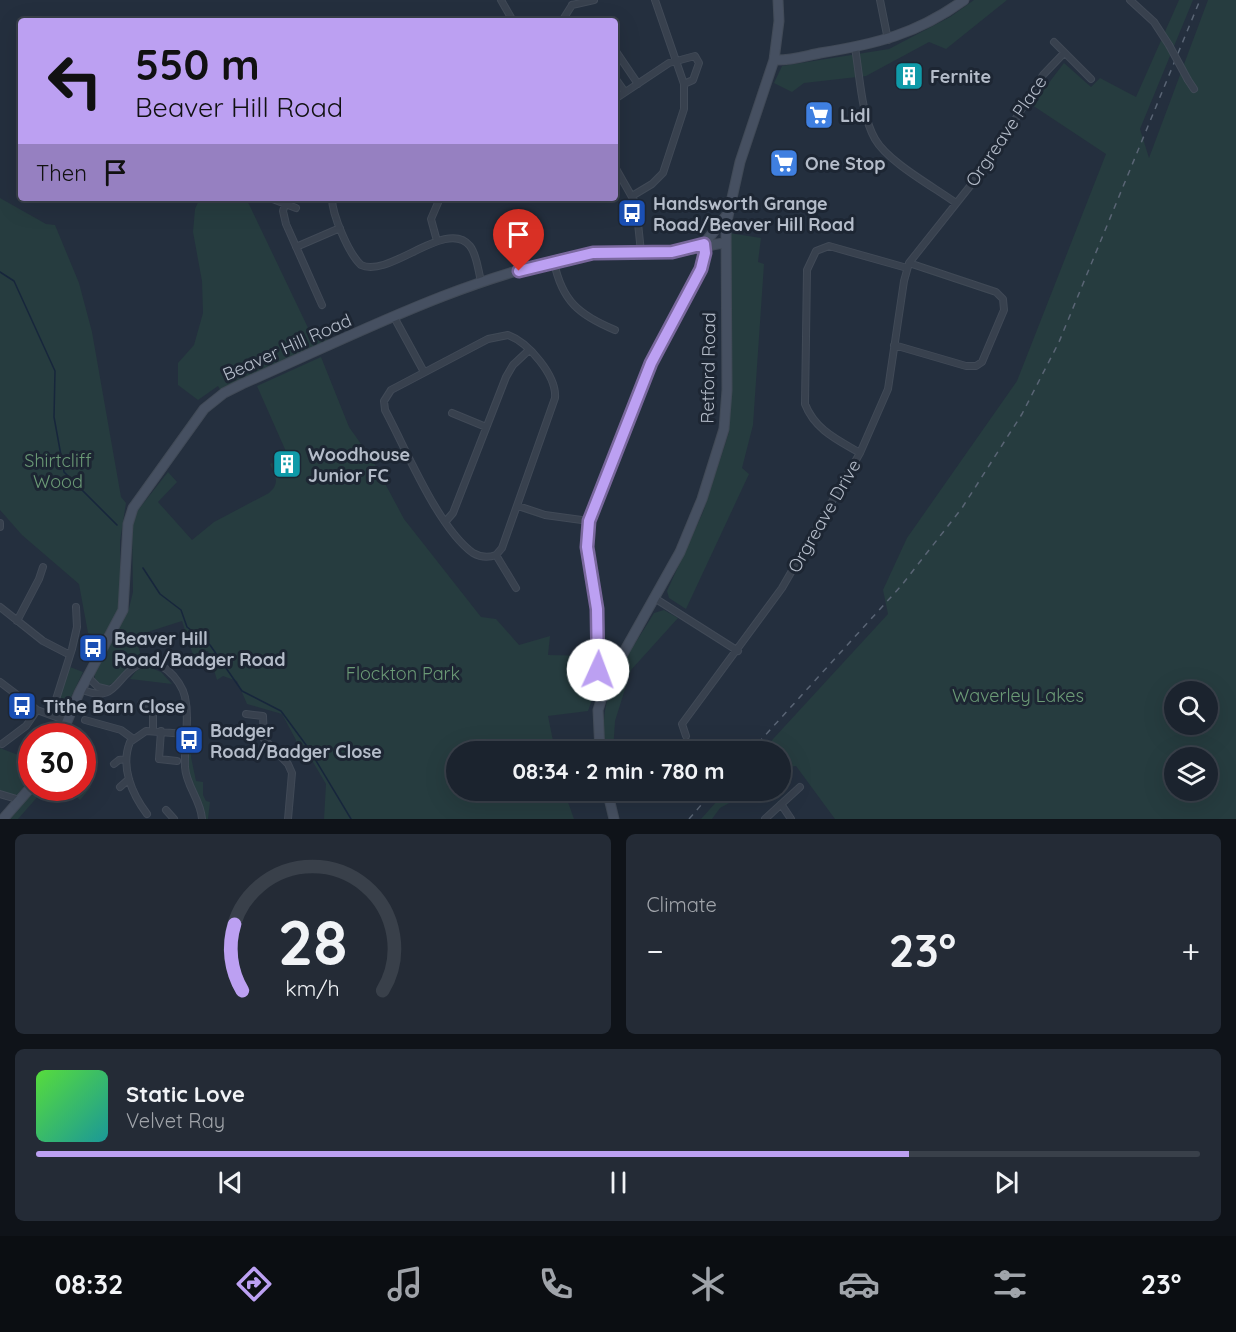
<!DOCTYPE html>
<html lang="en">
<head>
<meta charset="utf-8">
<style>
	:root { --surface:#1b232e; --page:#242b36; --text:#f1f3f6; --muted:#a0a4aa; --line:#39404a; --accent:#bca0f2 }
	body { margin:0; font-family:Quicksand,sans-serif; background:var(--page); color:var(--text); height:100vh; display:flex; flex-direction:column; font-size:22px; white-space:nowrap }
	* { box-sizing:border-box; margin:0 }
	p { font-size:20px; color:var(--muted) }
	.icon { flex:none; width:33px; height:33px; fill:none; stroke:currentColor; stroke-width:2; stroke-linecap:round; stroke-linejoin:round }
	.map { position:relative; height:819px; overflow:hidden }
	.side { display:flex; flex-direction:column; gap:15px; padding:15px; background:#0f1319; flex:1 }
	.side>* { flex:none }
	.top-card { position:absolute; left:18px; top:18px; width:600px; height:183px; border-radius:6px; box-shadow:0 6px 24px #0002,0 0 0 2px var(--line); background:#bca0f2; color:#111; overflow:hidden }
	.buttons { position:absolute; left:1164px; top:681px; display:grid; gap:12px }
	.buttons a { display:grid; place-items:center; width:54px; height:54px; border-radius:50%; background:var(--surface); box-shadow:0 6px 24px #0002,0 0 0 2px var(--line); font-size:30px }
	.speed { position:absolute; left:18px; top:723px; display:flex; gap:12px; font-size:30px; font-weight:700; text-align:center }
	.speed>* { display:grid; place-content:center; width:78px; height:78px; border-radius:50%; background:var(--surface); box-shadow:0 6px 24px #0002,0 0 0 2px var(--line); line-height:1 }
	.speed .limit { border:9px solid #d22; background:#fff; color:#111 }
	.pin { position:absolute; display:grid; place-items:center; width:51px; height:51px; color:#fff; margin:-62px -26px; border-radius:50% 50% 50% 0; rotate:-45deg; box-shadow:0 0 6px #0007 }
	.pin .icon { rotate:45deg }
	.me { position:absolute; width:66px; margin:-33px; rotate:2deg; stroke-linejoin:round; filter:drop-shadow(0 0 4px #0008) }
	.turn { display:flex; align-items:center; gap:21px; height:126px; padding:0 18px; font-size:27px }
	.turn .icon { width:78px; height:78px; stroke-width:2.5 }
	.turn b { display:block; font-size:42px; line-height:51px }
	.then { display:flex; align-items:center; height:57px; padding:0 18px; background:#0003; gap:12px; font-size:22px }
	.big { font-size:45px; font-weight:700; line-height:1.1 }
	.side .tile { flex:1; display:flex; flex-direction:column; justify-content:center; gap:9px; min-width:0; padding:0 21px; border-radius:9px; background:var(--page) }
	.side .dial { align-items:center; gap:0 }
	.dial svg { height:156px; overflow:visible; fill:none; stroke:var(--line); stroke-width:7; stroke-linecap:round; text-anchor:middle }
	.dial text { fill:var(--text); stroke:none }
	.song { display:flex; align-items:center; gap:18px }
	.cover { width:72px; height:72px; border-radius:9px; background:linear-gradient(135deg,hsl(110 70% 55%),hsl(180 70% 35%)) }
	.played { height:6px; border-radius:3px; background:linear-gradient(90deg,var(--accent) 75%,var(--line) 75%) }
	.keys { display:flex; justify-content:space-around; direction:ltr }
	.heat { display:flex; justify-content:space-between; align-items:center; font-size:33px; direction:ltr }
	.side .tiles { flex:1; display:grid; gap:15px; grid-template-columns:1fr 1fr }
	.tile:last-child { grid-column:span 2 }
	.trip { position:absolute; left:446px; top:741px; width:345px; height:60px; border-radius:30px; background:var(--surface); box-shadow:0 6px 24px #0002,0 0 0 2px var(--line); font-weight:700; line-height:60px; text-align:center }
	.tab-bar { display:flex; height:96px; justify-content:space-around; align-items:center; background:#0b0e12; color:var(--muted) }
	.tab-bar .icon { width:42px; height:42px }
	.tab-bar .current { color:var(--accent) }
	.tab-bar b { font-size:27px; color:var(--text) }
	.map>svg:first-child { display:block }
</style>
</head>
<body>
<div class="map">
<svg width="1236" height="819" viewBox="0 0 1236 819">
	<rect width="100%" height="100%" fill="#242f3e"/>
	<path fill="#263c3f" fill-rule="evenodd" d="M974 0H1007L946 49 929 42 866 76 804 83 792 92 774 83 782 66 889 49 950 17Z
		M1179 0H1193L1140 129 1149 158 1208 0H1236V819H835L796 766 786 767 780 771V752H761L888 614 883 590 907 538 1017 381 1106 154 1032 105 1064 63 1091 87 1100 78 1136 97ZM1174 692H1208V724H1174ZM1174 758H1208V790H1174Z
		M0 198 46 224 55 225 79 283 92 332 121 497 126 503 120 541V607L92 656 95 636 88 633 79 584 22 535 0 510Z
		M200 198H246L310 332 333 340 221 391 218 386 198 400 178 385V363L194 345 203 313 202 281 193 232 195 209Z
		M729 233 761 238 758 262 764 264 753 425 742 468 749 474 686 609 669 598 667 591 703 512 729 432 731 400Z
		M321 357 349 427 373 461 404 519 481 617 496 619 519 645 550 636 548 655 593 656V674L598 682 588 711 548 716 555 751 456 752V790L564 791 574 819H324L326 784 310 757 296 753V740L282 714 247 704 237 681 223 676 217 680 208 651 193 655 182 621 135 636 142 659C131 665 109 695 98 684 94 680 94 675 96 670L129 608 133 592 132 526 138 510 168 472 177 482 158 502 192 540 214 522 269 493C280 483 276 477 270 464L288 456 257 386Z
		M664 610 678 618 631 670 615 721 613 751 606 752C595 693 626 660 654 613Z
		M146 666 161 672 172 684 130 679 136 671Z
		M70 667 83 672 63 714 58 716 55 708Z
		M188 742 192 743 191 757 196 781 203 782V795L206 801 210 802 208 819H205L200 799 189 775Z
		M0 748 31 760V779L14 798 0 793Z
		M83 779 91 787 80 800 73 794 65 801 51 788 40 794 18 819H7L34 788H82Z
		M726 791H751L720 808 712 819H701Z"/>
	<g fill="none" stroke-linecap="round" stroke-linejoin="round">
		<path stroke="#17263c" stroke-width="1.5" d="M0 272 14 281 55 371 54 417 64 472 117 525
			M143 568 160 594 181 610 187 627 210 645 242 691 281 711 309 749 351 819"/>
		<g stroke="#414a57" stroke-width="8">
			<path id="street" d="M501 0 513 21
				M880 0 888 40
				M1130 0 1154 22 1169 45
				M572 5 594 0
				M562 21 572 5
				M1054 42 1091 79
				M855 48C860 76 861 114 875 139 888 162 934 187 956 203
				M615 50 638 84
				M615 78 625 92
				M1188 80 1194 89
				M615 99 669 63 695 56 699 63 693 80 684 84
				M615 167 636 204 641 252
				M632 196 652 184 663 173 684 109V84L655 0
				M270 198 296 208
				M332 198C332 215 349 254 361 265 389 279 447 217 470 246 477 255 478 270 481 281
				M285 204 283 211 286 224 322 305
				M437 241 431 219 440 198
				M296 247 340 228
				M554 262C562 301 579 315 615 330
				M394 317 424 372
				M508 335C528 342 557 376 555 398L502 548 496 555C488 558 480 557 473 553 438 528 406 449 385 410L384 401 391 390 488 339Z
				M894 345 966 366H976L982 362 1004 310 1003 299 996 292 909 263
				M452 413 486 427
				M860 453C838 440 815 430 805 404L807 270 816 251 829 246 907 268
				M518 506 545 515 589 521
				M446 521 453 513 506 377 513 365 528 351
				M0 527V523
				M496 555 516 588
				M656 599 738 651
				M0 607 43 641 70 655
				M17 621 39 579 43 567
				M88 677 98 687 110 690
				M0 682 37 710 67 721
				M606 684 598 670 597 609 587 547 589 521 651 363 701 269 704 245
				M81 689C116 705 115 677 138 665 158 654 181 679 185 697 190 720 184 744 185 767 186 786 201 800 202 819
				M141 704 153 705V730
				M246 714 263 716 264 739 288 764 292 773 288 819
				M51 715 72 649 77 627 76 607
				M85 720 121 730 132 738
				M161 731 159 759 177 761
				M686 736 682 724 782 588 860 453 888 389 904 281 909 263 986 166 1043 75 1064 53
				M2 744 26 726 37 710
				M114 764 119 760 126 759
				M120 787 129 779
				M0 794 20 800
				M781 804 791 819
				M166 810 174 819
				M147 814C132 794 120 767 130 742L146 731 186 734
				M765 819 800 787"/>
		</g>
		<g stroke="#414a57" stroke-width="11">
			<path id="secondary" d="M774 60C789 61 805 56 820 53 876 44 917 34 964 0
				M704 244 726 216
				M61 736 79 693 123 610 128 524 133 508 204 409 224 393 242 384C352 336 462 278 581 255 611 248 641 255 671 252 689 251 707 245 725 243
				M600 752 598 710 606 684 680 552 702 499 724 429 727 390 726 225 740 162 774 60 779 21 778 0
				M607 790 614 819
				M3 819 32 786"/>
		</g>
		<use href="#street" stroke="#38414e" stroke-width="6"/>
		<use href="#secondary" stroke="#465061" stroke-width="9"/>
		<path stroke="#5a6575" stroke-width="1.5" stroke-dasharray="6 6" stroke-linecap="butt" d="M750 752 901 586 962 508 1022 414 1059 342 1200 0
			M689 819 714 790"/>
		<g stroke="#414a57" stroke-width="8" stroke-linecap="butt">
			<path id="street-bridge" d="M1169 45 1188 80"/>
		</g>
		<use href="#street-bridge" stroke="#38414e" stroke-width="6"/>
	</g>
	<g fill="none" stroke-linecap="round" stroke-linejoin="round">
		<g stroke="#7a689d" stroke-width="15">
			<path id="route" d="M519 271 593 253 672 252 704 244 705 253 701 269 651 363 589 521 587 547 597 609 598 670"/>
		</g>
		<use href="#route" stroke="#bca0f2" stroke-width="10"/>
	</g>
	<defs>
		<g id="building-square" transform="scale(1.5)"><rect x="-9" y="-9" width="18" height="18" rx="4" fill="#0f9aa8" stroke="#1d2633"/><path d="M-4-6H4V6H1V3H-1V6H-4ZM-2.5-4.3h1.7v1.8h-1.7ZM.8-4.3h1.7v1.8H.8ZM-2.5-1h1.7V.8h-1.7ZM.8-1h1.7V.8H.8Z" fill="#fff"/></g>
		<g id="supermarket-square" transform="scale(1.5)"><rect x="-9" y="-9" width="18" height="18" rx="4" fill="#3f7fe0" stroke="#1d2633"/><path d="M-6-5.5h2.5l.6 2H6L4.5 2H-2.5L-4.4-4H-6ZM-1.5 3.2a1.3 1.3 0 1 0 .1 0ZM3 3.2a1.3 1.3 0 1 0 .1 0Z" fill="#fff"/></g>
		<g id="bus-square" transform="scale(1.5)"><rect x="-9" y="-9" width="18" height="18" rx="4" fill="#1a4fb4" stroke="#1d2633"/><path d="M-5-6H5V4H4V6H2V4H-2V6H-4V4H-5ZM-3.5-4V0h7V-4ZM-3.5 1.2v1.5H-2V1.2ZM2 1.2v1.5H3.5V1.2Z" fill="#fff"/></g>
	</defs>
	<g fill-rule="evenodd">
		<use href="#building-square" x="909" y="76"/>
		<use href="#supermarket-square" x="819" y="115"/>
		<use href="#supermarket-square" x="784" y="163"/>
		<use href="#bus-square" x="632" y="213"/>
		<use href="#building-square" x="287" y="464"/>
		<use href="#bus-square" x="93" y="648"/>
		<use href="#bus-square" x="22" y="706"/>
		<use href="#bus-square" x="189" y="740"/>
	</g>
	<g text-anchor="middle" dominant-baseline="central" stroke-width="6" stroke-linejoin="round" paint-order="stroke">
		<g font-size="18" font-weight="bold" fill="#b4bcc9" stroke="#1d2633" text-anchor="start">
			<text x="930" y="76">Fernite</text>
			<text x="840" y="115">Lidl</text>
			<text x="805" y="163">One Stop</text>
			<text x="653" y="203">Handsworth Grange<tspan x="653" dy="21">Road/Beaver Hill Road</tspan></text>
			<text x="308" y="454">Woodhouse<tspan x="308" dy="21">Junior FC</tspan></text>
			<text x="114" y="638">Beaver Hill<tspan x="114" dy="21">Road/Badger Road</tspan></text>
			<text x="43" y="706">Tithe Barn Close</text>
			<text x="210" y="730">Badger<tspan x="210" dy="21">Road/Badger Close</tspan></text>
		</g>
		<g font-size="18" fill="#b4bcc9" stroke="#1d2633">
			<text transform="translate(1006 131) rotate(-56)">Orgreave Place</text>
			<text transform="translate(287 347) rotate(-24)">Beaver Hill Road</text>
			<text transform="translate(708 368) rotate(-89)">Retford Road</text>
			<text transform="translate(824 516) rotate(-60)">Orgreave Drive</text>
		</g>
		<g font-size="18" fill="#6b9a76" stroke="#1d2633">
			<text x="58" y="460">Shirtcliff<tspan x="58" dy="21">Wood</tspan></text>
			<text x="403" y="673">Flockton Park</text>
			<text x="1018" y="695">Waverley Lakes</text>
		</g>
	</g>
</svg>
<div class="buttons">
<a><svg class="icon" aria-label="search" viewBox="0 0 24 24"><circle cx="10" cy="10" r="6"/><path d="M15 15l6 6"/></svg></a>
<a><svg class="icon" aria-label="layers" viewBox="0 0 24 24"><path d="M12 4l9 5-9 5-9-5zM3 14l9 5 9-5"/></svg></a>
</div>
<div class="speed"><div class="limit">30</div></div>
<div class="pin" style="left:519px;top:271px;background:#d93025"><svg class="icon" aria-label="arrive" viewBox="0 0 24 24"><path d="M6 21V4h12l-3 4 3 4H6"/></svg></div>
<svg class="me" style="left:598px;top:670px" viewBox="-20 -20 40 40"><circle r="19" fill="#fff"/><path d="M0-13L10 11 0 6-10 11z" fill="#bca0f2"/></svg>
<div class="trip">08:34 · 2 min · 780 m</div>
<div class="top-card">
<div class="turn"><svg class="icon" aria-label="left" viewBox="0 0 24 24"><path d="M17 20v-9H6M10 6l-5 5 5 5"/></svg><div><b>550 m</b>Beaver Hill Road</div></div>
<div class="then">Then<svg class="icon" aria-label="arrive" viewBox="0 0 24 24"><path d="M6 21V4h12l-3 4 3 4H6"/></svg></div>
</div>
</div>
<section class="side">
<div class="tiles">
<div class="tile dial"><svg viewBox="0 0 100 80">
<path d="M14 69A42 42 0 1 1 86 69"/>
<path d="M14 69A42 42 0 0 1 10 35" stroke="#bca0f2"/>
<text x="50" y="56" font-size="32" font-weight="700">28</text>
<text x="50" y="72" font-size="11">km/h</text>
</svg></div>
<div class="tile"><p>Climate</p>
<div class="heat"><a>−</a><b class="big">23°</b><a>+</a></div>
</div>
<div class="tile">
<div class="song"><i class="cover"></i><div><b>Static Love</b><p>Velvet Ray</p></div></div>
<div class="played"></div>
<div class="keys"><svg class="icon" aria-label="previous" viewBox="0 0 24 24"><path d="M18 5L8 12l10 7zM5 5v14"/></svg><svg class="icon" aria-label="pause" viewBox="0 0 24 24"><path d="M8 5v14M16 5v14"/></svg><svg class="icon" aria-label="next" viewBox="0 0 24 24"><path d="M6 5l10 7-10 7zM19 5v14"/></svg></div>
</div>
</div>
</section>
<nav class="tab-bar">
<b>08:32</b>
<svg class="icon current" aria-label="directions" viewBox="0 0 24 24"><path d="M12 3l9 9-9 9-9-9zM9 14v-3h6M13 9l2 2-2 2"/></svg>
<svg class="icon" aria-label="music" viewBox="0 0 24 24"><path d="M9 18V5l10-2v13"/><circle cx="6" cy="18" r="3"/><circle cx="16" cy="16" r="3"/></svg>
<svg class="icon" aria-label="phone" viewBox="0 0 24 24"><path d="M5 4h4l2 5-3 2q2 4 5 5l2-3 5 2v4C11 20 4 13 5 4z"/></svg>
<svg class="icon" aria-label="climate" viewBox="0 0 24 24"><path d="M12 3v18M4 7l16 10M4 17L20 7"/></svg>
<svg class="icon" aria-label="car" viewBox="0 0 24 24"><path d="M5 17H2v-5l4-1 3-4h7l3 4 3 1v5h-3M9 17h6M6 11h13"/><circle cx="7" cy="17" r="2"/><circle cx="17" cy="17" r="2"/></svg>
<svg class="icon" aria-label="filters" viewBox="0 0 24 24"><path d="M4 7h16M4 17h16"/><circle cx="9" cy="7" r="2"/><circle cx="15" cy="17" r="2"/></svg>
<b>23°</b>
</nav>
</body>
</html>
